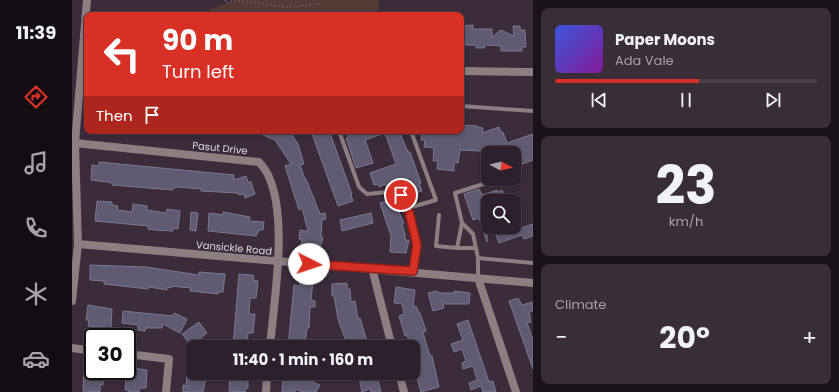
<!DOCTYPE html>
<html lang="en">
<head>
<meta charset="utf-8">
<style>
	:root { --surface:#2d202c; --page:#392d38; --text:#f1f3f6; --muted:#a7a3a9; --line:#483e48; --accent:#d93025 }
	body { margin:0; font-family:Poppins,sans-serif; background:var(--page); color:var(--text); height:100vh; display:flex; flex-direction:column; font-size:15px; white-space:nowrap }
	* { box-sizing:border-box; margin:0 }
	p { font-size:13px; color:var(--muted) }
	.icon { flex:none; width:22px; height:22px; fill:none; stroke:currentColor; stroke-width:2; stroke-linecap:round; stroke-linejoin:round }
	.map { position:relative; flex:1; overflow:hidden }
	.details { display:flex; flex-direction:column; gap:8px; padding:8px; background:#191218; width:306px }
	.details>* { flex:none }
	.hud { position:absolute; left:12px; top:12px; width:380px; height:122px; border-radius:8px; box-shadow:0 2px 6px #0003,0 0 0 1px var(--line); background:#d93025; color:#fff; overflow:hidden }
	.needle { width:26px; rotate:97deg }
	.fabs { position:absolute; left:409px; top:146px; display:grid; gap:8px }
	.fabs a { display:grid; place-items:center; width:40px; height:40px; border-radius:8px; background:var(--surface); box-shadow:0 2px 6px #0003,0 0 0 1px var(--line); font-size:20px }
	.speed { position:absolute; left:12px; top:328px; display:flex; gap:8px; font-size:20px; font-weight:700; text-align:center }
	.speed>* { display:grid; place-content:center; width:52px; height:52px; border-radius:50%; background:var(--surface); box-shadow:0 2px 6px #0003,0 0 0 1px var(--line); line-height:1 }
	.speed .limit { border:2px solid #111; border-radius:6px; background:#fff; color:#111 }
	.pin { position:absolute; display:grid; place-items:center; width:34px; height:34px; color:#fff; margin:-17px; border:2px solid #fff; border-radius:50%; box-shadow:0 1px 4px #0007 }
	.me { position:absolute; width:44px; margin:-22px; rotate:94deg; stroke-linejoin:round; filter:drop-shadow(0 0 3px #0008) }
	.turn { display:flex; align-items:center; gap:14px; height:84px; padding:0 12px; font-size:18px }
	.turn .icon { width:52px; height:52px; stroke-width:2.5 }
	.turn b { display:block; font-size:28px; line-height:34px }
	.then { display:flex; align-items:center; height:38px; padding:0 12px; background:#0003; gap:8px; font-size:15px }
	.big { font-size:30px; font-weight:700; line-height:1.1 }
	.details .widget { flex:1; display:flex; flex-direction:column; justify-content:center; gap:6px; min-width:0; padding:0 14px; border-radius:8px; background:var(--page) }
	.details .dial { align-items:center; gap:0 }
	.dial b { font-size:52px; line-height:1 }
	.song { display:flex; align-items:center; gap:12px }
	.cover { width:48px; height:48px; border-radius:6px; background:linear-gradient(135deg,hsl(230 70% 55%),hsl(290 70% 35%)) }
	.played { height:4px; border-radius:2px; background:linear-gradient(90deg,var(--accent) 55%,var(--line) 55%) }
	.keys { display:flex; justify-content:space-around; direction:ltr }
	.heat { display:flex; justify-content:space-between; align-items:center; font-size:22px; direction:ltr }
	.trip { position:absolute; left:114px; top:340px; width:234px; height:40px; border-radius:8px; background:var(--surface); box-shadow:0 2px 6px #0003,0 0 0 1px var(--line); font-weight:700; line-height:40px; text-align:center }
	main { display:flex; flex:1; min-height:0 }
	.tab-bar { display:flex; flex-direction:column; width:72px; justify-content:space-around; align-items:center; background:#120d12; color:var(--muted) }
	.tab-bar .icon { width:28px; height:28px }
	.tab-bar .on { color:var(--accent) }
	.tab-bar b { font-size:18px; color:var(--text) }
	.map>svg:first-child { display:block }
</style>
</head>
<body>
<main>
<nav class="tab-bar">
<b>11:39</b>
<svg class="icon on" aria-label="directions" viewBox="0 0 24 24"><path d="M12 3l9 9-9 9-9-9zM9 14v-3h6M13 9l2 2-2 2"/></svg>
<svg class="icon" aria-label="music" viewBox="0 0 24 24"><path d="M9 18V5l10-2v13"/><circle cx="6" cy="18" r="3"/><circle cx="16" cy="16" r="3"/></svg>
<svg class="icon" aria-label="phone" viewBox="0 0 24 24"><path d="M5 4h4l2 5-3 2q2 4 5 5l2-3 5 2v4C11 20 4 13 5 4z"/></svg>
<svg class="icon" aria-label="climate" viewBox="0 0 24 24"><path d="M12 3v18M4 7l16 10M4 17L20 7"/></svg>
<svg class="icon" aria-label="car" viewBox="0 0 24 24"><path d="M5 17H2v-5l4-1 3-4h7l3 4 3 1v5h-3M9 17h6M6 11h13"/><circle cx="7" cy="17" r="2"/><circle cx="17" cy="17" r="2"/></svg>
</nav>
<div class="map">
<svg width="461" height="392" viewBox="0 0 461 392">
	<rect width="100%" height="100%" fill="#3c2b3b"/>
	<path fill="#543b36" d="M163 0H307L306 15H138L137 10Z"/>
	<path fill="#605b72" stroke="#7c788f" d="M401 25V29H420V37L429 30 442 36 441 26H448V30H453L454 47H450V51H429V46L414 45 412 48H404V45H389V26Z
		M389 125 405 126V127L411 128 410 133 427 127 429 132H431L435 143 461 134V160L442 167V153H416L415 170 408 151 388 150 386 163 382 162V171L365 169 366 161H361L362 148 352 147 353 140H349L350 131H389Z
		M182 131H205L213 135 218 132 226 144 232 164 228 165 233 179H234L248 214 253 213 254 219 250 220 249 237 251 238 248 248 229 245 230 239H227L228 230 236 231 230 208 227 210 213 166 219 164 203 140Z
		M239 131H256L258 133 280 194 279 195 281 201 266 206Z
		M275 131H327L336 152H338L349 183H347L350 191 337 195 332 181 315 186 314 184 307 187 306 184 302 185 298 173 324 164 313 133 293 140 301 163 284 168 274 138 277 137Z
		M27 162 162 175V180L174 176 176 182H179L183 194 173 198 172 194 167 195 166 193 129 191V189L105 187 101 188V190L40 185V183L36 182 19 180 20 165 27 166Z
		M407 189 410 195 425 190 426 192 430 190 434 201H416L415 242 407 218 401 220 392 194Z
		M321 199 332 223 330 224 333 234V240H337L334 253 318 252 319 236 308 203Z
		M25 201 40 202V205L46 206 45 210 60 212 61 204 75 206V210L94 213 95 209 108 211 106 229 101 228V231L83 230 76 229V226L23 221Z
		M119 212 126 213 124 231 118 230Z
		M151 212 178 217 177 221 192 222 191 230H187L184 236 136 231 137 213 151 215Z
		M299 213 301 223 270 231 268 220Z
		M461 224V236L452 239 450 235 427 243 421 227H440L441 231Z
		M18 265 74 267 127 275V272L153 274 151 292H146V294L118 291 119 288 99 286V288L95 287V290L77 287 76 289 32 284V281L18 280Z
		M167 274 179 275 182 276 181 280 186 281 184 298H178L177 314H183L181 333H176L175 347H161Z
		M228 280 241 281 239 300 243 301V307H238L237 328H235L233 346H216L222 285 228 286Z
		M275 283V289H278L279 302 283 301 286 319 288 318 296 345 290 347H276L266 319 262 296H260V284Z
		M324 287 343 290 341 307 344 306 347 313H348L354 331 351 332 352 336 358 356H360L367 387 349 392 341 364V347H339L335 335 333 336 327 316 332 314 330 304 322 303Z
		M364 291 368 293H382V291L398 293 397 304H371L372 308 361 311 356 293Z
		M446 298 450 305 461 302V311L457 312 459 322 455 323 461 340V369L437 301Z
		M16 305 40 309 39 328 16 326 17 320H14Z
		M51 311 101 316 102 313 115 319 108 333 91 324 90 328H74L73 331 66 330V325L50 323Z
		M396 320 417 382 421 381 424 392H411L409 386 399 390 397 383 405 380 401 366 391 369 390 363 394 361 390 349 382 352 379 344 391 340 385 324Z
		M127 322 135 333 119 346 110 334Z
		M12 365 21 366V371H32L31 385H28V392L11 391Z
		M55 367 75 370 74 388H68L67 392H56L57 390H53Z
		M121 373H135L131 392H111V385L114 386 115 375 120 376Z
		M158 373H176V388H174L173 392 157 391Z
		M286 373H304L309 392H299L298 389 290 392Z
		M236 375 243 378 241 382 248 385 244 392H231L223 389V392H210L211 377 235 378Z"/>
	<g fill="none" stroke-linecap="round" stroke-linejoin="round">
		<path stroke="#837582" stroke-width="1.5" stroke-dasharray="1 3" stroke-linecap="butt" d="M153 0 155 3 162 0 216 7 247 4"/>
		<path stroke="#8d7e82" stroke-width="4" d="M389 106 461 111
			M267 131 287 187 295 194 316 192 329 195 336 208 345 245 341 271
			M336 208 364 200 339 131
			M367 215 364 246 385 248
			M390 223 385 248H404
			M406 258 401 234 390 223 383 193 424 180
			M406 278V258L461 263"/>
		<path stroke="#8d7e82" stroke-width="8" d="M389 71 461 72
			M3 143 187 162C190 166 195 171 197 177 216 220 202 300 198 347
			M6 244 461 283
			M300 268 320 347
			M406 278 444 392
			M0 301 6 244 3 143 15 0
			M0 348 21 351
			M55 354 97 359 94 392
			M327 373 332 392
			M194 392 195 373"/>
	</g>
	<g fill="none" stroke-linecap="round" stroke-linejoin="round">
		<g stroke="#8d1f18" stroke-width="10">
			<path id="route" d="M237 264 341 271 345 245 336 208 329 195"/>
		</g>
		<use href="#route" stroke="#d93025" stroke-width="7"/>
	</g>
	<g text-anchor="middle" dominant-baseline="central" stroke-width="4" stroke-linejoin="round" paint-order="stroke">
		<g font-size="10" fill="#e1d7e1" stroke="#3c2b3b">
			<text transform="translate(148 148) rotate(6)">Pasut Drive</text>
			<text transform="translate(162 248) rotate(5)">Vansickle Road</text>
		</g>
	</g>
</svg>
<div class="fabs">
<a><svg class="needle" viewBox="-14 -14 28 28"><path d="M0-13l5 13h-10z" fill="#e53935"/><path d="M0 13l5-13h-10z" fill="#a7a3a9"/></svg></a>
<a><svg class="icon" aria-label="search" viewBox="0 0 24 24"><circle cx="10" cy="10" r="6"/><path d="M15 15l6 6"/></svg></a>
</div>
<div class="speed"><div class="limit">30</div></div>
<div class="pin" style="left:329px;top:195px;background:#d93025"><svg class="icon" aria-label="arrive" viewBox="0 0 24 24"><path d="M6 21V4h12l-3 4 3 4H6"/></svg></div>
<svg class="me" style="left:237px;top:264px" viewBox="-20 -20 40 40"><circle r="19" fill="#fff"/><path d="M0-13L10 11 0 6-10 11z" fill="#d93025"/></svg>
<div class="trip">11:40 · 1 min · 160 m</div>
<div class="hud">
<div class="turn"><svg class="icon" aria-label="left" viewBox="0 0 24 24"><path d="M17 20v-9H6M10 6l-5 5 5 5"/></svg><div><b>90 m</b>Turn left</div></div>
<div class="then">Then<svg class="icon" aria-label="arrive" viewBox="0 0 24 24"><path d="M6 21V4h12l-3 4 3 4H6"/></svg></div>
</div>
</div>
<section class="details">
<div class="widget">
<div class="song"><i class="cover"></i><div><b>Paper Moons</b><p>Ada Vale</p></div></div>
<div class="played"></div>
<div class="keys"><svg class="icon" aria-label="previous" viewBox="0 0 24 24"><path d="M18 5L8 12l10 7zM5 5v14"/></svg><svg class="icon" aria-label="pause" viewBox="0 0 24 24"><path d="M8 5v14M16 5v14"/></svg><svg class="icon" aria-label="next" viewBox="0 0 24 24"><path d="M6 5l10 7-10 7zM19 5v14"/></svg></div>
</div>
<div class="widget dial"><b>23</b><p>km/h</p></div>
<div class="widget"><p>Climate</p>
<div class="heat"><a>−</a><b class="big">20°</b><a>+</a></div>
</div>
</section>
</main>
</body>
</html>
